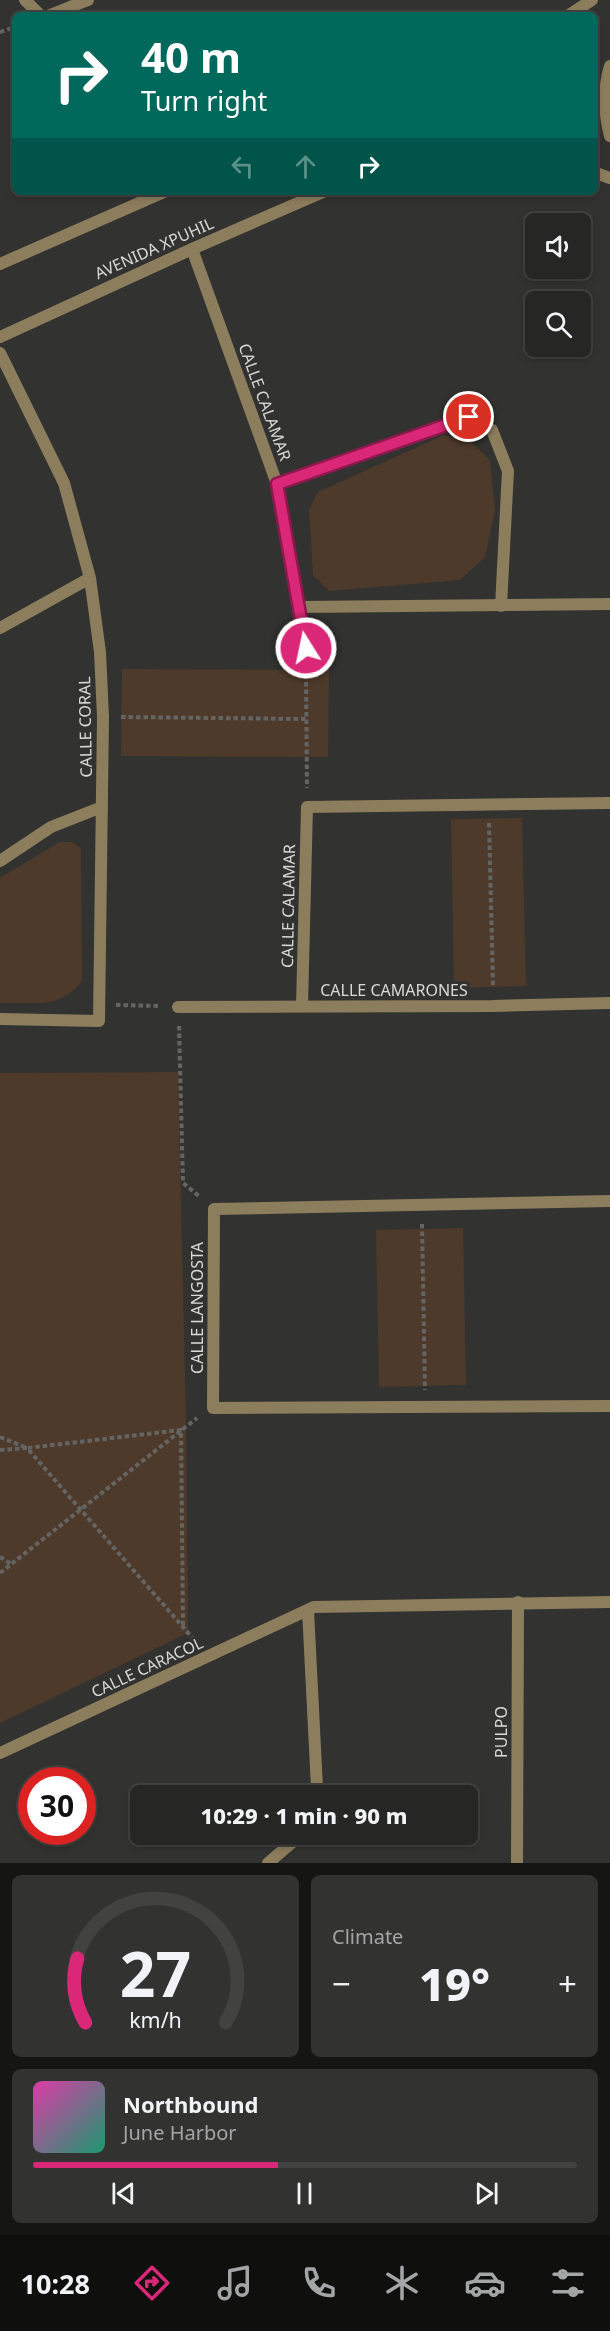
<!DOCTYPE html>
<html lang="en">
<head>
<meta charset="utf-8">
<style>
	:root { --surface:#262624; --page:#323231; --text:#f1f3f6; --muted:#a4a5a6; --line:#424341; --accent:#db2777 }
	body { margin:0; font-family:"Noto Sans",sans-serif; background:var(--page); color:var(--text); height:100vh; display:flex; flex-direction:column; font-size:22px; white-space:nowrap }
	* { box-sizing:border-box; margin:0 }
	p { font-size:20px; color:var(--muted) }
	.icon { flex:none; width:33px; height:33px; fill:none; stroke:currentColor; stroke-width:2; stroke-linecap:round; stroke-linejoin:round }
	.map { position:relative; height:1863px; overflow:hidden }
	.panel { display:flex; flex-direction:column; gap:12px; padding:12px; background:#151514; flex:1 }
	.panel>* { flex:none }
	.guide { position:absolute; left:12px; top:12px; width:586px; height:183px; border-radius:9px; box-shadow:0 3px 9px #0003,0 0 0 2px var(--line); background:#00695c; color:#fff; overflow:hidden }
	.fabs { position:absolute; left:525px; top:213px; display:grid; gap:12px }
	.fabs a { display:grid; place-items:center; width:66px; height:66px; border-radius:9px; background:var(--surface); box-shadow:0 3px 9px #0003,0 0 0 2px var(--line); font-size:30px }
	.speed { position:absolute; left:18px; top:1767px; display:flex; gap:12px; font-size:30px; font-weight:700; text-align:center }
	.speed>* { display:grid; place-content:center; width:78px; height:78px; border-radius:50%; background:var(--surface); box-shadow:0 3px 9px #0003,0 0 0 2px var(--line); line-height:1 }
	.speed .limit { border:9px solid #d22; background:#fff; color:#111 }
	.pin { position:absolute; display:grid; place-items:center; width:51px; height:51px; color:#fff; margin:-26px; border:3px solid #fff; border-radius:50%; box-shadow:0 2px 6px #0007 }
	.me { position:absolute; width:66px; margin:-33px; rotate:350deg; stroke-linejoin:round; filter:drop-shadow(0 0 4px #0008) }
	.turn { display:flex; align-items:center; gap:21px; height:126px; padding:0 30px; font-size:27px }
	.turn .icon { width:78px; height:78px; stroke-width:2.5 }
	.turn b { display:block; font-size:42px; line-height:51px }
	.lanes { display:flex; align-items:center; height:57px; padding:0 30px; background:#0003; justify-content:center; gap:30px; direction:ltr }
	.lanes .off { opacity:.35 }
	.big { font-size:45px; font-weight:800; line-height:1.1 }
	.panel .tile { flex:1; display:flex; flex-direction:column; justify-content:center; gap:9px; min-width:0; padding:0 21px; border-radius:9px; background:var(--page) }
	.panel .dial { align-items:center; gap:0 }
	.dial svg { height:156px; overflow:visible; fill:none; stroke:var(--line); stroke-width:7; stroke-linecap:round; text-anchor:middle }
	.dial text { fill:var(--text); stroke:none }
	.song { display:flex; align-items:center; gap:18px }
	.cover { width:72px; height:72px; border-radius:9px; background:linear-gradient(135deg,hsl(320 70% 55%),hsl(160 70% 35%)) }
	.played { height:6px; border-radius:3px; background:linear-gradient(90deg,var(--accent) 45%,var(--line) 45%) }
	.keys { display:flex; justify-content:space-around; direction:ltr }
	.heat { display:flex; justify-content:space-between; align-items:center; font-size:33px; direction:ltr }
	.panel .tiles { flex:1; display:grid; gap:12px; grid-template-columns:1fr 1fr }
	.tile:last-child { grid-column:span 2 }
	.trip { position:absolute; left:130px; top:1785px; width:348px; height:60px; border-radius:9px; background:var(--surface); box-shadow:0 3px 9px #0003,0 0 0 2px var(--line); font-weight:800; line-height:60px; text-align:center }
	.menu { display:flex; height:96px; justify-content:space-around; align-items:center; background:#0f0f0e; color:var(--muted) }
	.menu .icon { width:42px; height:42px }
	.menu .selected { color:var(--accent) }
	.menu b { font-size:27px; color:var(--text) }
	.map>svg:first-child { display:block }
</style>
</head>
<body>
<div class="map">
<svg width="610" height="1863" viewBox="0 0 610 1863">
	<rect width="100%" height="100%" fill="#323230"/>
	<path fill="#4e3a2a" d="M444 435 471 442 490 460 495 511 485 557 460 580 329 591 313 575 309 510 318 492Z
		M122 669 329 670 328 757 121 756Z
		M522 818 526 986 454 988 451 819Z
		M60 842H72L81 848 82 981C60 1010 33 1002 0 1003V878Z
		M178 1072 186 1421 188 1633 0 1723V1073Z
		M463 1228 466 1385 379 1387 376 1230Z"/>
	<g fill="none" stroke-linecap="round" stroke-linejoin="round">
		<path stroke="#646563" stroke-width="4" stroke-dasharray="4.5 3" stroke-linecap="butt" d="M0 32 15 27
			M306 667 307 788
			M121 717 307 719
			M489 823 493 986
			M116 1005 160 1006
			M179 1026 183 1183 199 1196
			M422 1224 425 1390
			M0 1437 27 1448 181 1430 183 1627
			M0 1450 27 1448 196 1642
			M0 1557 11 1564
			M0 1573 197 1418"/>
		<path stroke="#8c7d5d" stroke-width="12" d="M25 0 40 15
			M50 15 88 0
			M192 249 277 484 306 648
			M0 353 64 483 90 578 100 652 103 717 99 1021 0 1019
			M277 484 469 417 492 430 508 471 501 606
			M299 607 610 604
			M0 628 90 578
			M0 861 51 827 102 807
			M302 1006 307 807 610 803
			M178 1007 493 1006 610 1003
			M610 1201 214 1209 213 1408 610 1406
			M308 1610 317 1788 315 1796
			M0 1753 314 1607 610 1602
			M268 1863 302 1834
			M517 1863 518 1602"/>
		<path stroke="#8c7d5d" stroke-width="12" d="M569 15 592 0
			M610 66C603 89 604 113 610 136
			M596 173 610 178
			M0 264 164 192
			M0 337 192 249 323 192"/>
	</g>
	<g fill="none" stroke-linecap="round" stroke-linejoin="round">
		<g stroke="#8e194d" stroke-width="15">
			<path id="route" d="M306 648 277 484 469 417"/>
		</g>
		<use href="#route" stroke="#db2777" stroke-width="10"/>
	</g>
	<g text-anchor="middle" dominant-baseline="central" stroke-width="6" stroke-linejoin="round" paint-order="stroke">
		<g font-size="16" fill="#d9dad8" stroke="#323230">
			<text transform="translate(154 248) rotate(-24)">AVENIDA XPUHIL</text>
			<text transform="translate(265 402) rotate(70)">CALLE CALAMAR</text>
			<text transform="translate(85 727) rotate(-91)">CALLE CORAL</text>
			<text transform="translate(288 906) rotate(-89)">CALLE CALAMAR</text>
			<text x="394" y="990">CALLE CAMARONES</text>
			<text transform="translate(197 1308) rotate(-90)">CALLE LANGOSTA</text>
			<text transform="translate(147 1667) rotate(-25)">CALLE CARACOL</text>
			<text transform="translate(501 1732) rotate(-90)">PULPO</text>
		</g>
	</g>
</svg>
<div class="fabs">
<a><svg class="icon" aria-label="sound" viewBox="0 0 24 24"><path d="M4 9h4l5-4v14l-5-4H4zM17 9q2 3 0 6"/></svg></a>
<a><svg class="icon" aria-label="search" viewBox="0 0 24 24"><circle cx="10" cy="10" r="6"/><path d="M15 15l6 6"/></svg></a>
</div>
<div class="speed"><div class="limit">30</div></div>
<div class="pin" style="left:469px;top:417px;background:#d93025"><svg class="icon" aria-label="arrive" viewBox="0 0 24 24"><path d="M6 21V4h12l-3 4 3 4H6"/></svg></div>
<svg class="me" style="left:306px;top:648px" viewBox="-20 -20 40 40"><circle r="17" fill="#db2777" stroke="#fff" stroke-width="3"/><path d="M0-11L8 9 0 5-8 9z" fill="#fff"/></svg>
<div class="trip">10:29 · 1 min · 90 m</div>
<div class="guide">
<div class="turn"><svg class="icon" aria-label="right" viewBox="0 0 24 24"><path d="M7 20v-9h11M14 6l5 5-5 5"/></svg><div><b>40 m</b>Turn right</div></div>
<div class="lanes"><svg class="icon off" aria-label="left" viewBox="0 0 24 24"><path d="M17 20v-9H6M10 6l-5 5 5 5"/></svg><svg class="icon off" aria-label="ahead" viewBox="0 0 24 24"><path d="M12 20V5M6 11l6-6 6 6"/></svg><svg class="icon" aria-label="right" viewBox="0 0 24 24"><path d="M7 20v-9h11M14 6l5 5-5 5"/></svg></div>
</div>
</div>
<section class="panel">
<div class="tiles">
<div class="tile dial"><svg viewBox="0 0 100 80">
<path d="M14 69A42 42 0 1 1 86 69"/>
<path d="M14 69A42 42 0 0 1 10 36" stroke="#db2777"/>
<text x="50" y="56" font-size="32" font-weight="700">27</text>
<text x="50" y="72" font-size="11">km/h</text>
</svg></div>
<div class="tile"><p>Climate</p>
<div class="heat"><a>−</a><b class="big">19°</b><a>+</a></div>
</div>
<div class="tile">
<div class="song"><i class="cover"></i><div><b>Northbound</b><p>June Harbor</p></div></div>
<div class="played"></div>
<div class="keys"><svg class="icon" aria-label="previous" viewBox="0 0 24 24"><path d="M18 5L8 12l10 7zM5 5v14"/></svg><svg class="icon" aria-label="pause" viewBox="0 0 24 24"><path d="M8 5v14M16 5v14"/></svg><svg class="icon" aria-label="next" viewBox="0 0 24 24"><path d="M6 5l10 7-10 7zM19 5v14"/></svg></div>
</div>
</div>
</section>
<nav class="menu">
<b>10:28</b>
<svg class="icon selected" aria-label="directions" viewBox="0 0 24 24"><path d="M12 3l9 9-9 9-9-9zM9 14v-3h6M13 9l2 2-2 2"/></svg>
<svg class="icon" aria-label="music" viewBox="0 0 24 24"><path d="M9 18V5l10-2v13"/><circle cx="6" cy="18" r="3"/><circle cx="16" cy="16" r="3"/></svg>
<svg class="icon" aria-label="phone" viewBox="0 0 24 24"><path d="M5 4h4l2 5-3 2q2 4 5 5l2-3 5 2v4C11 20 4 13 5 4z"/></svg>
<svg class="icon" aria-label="climate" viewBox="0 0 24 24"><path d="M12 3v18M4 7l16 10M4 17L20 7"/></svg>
<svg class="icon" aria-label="car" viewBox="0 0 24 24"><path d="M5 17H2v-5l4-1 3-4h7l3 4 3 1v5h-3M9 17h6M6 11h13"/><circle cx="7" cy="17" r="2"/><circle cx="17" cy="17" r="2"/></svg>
<svg class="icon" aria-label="filters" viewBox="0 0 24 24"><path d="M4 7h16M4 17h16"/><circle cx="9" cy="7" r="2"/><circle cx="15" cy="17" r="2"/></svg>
</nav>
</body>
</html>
